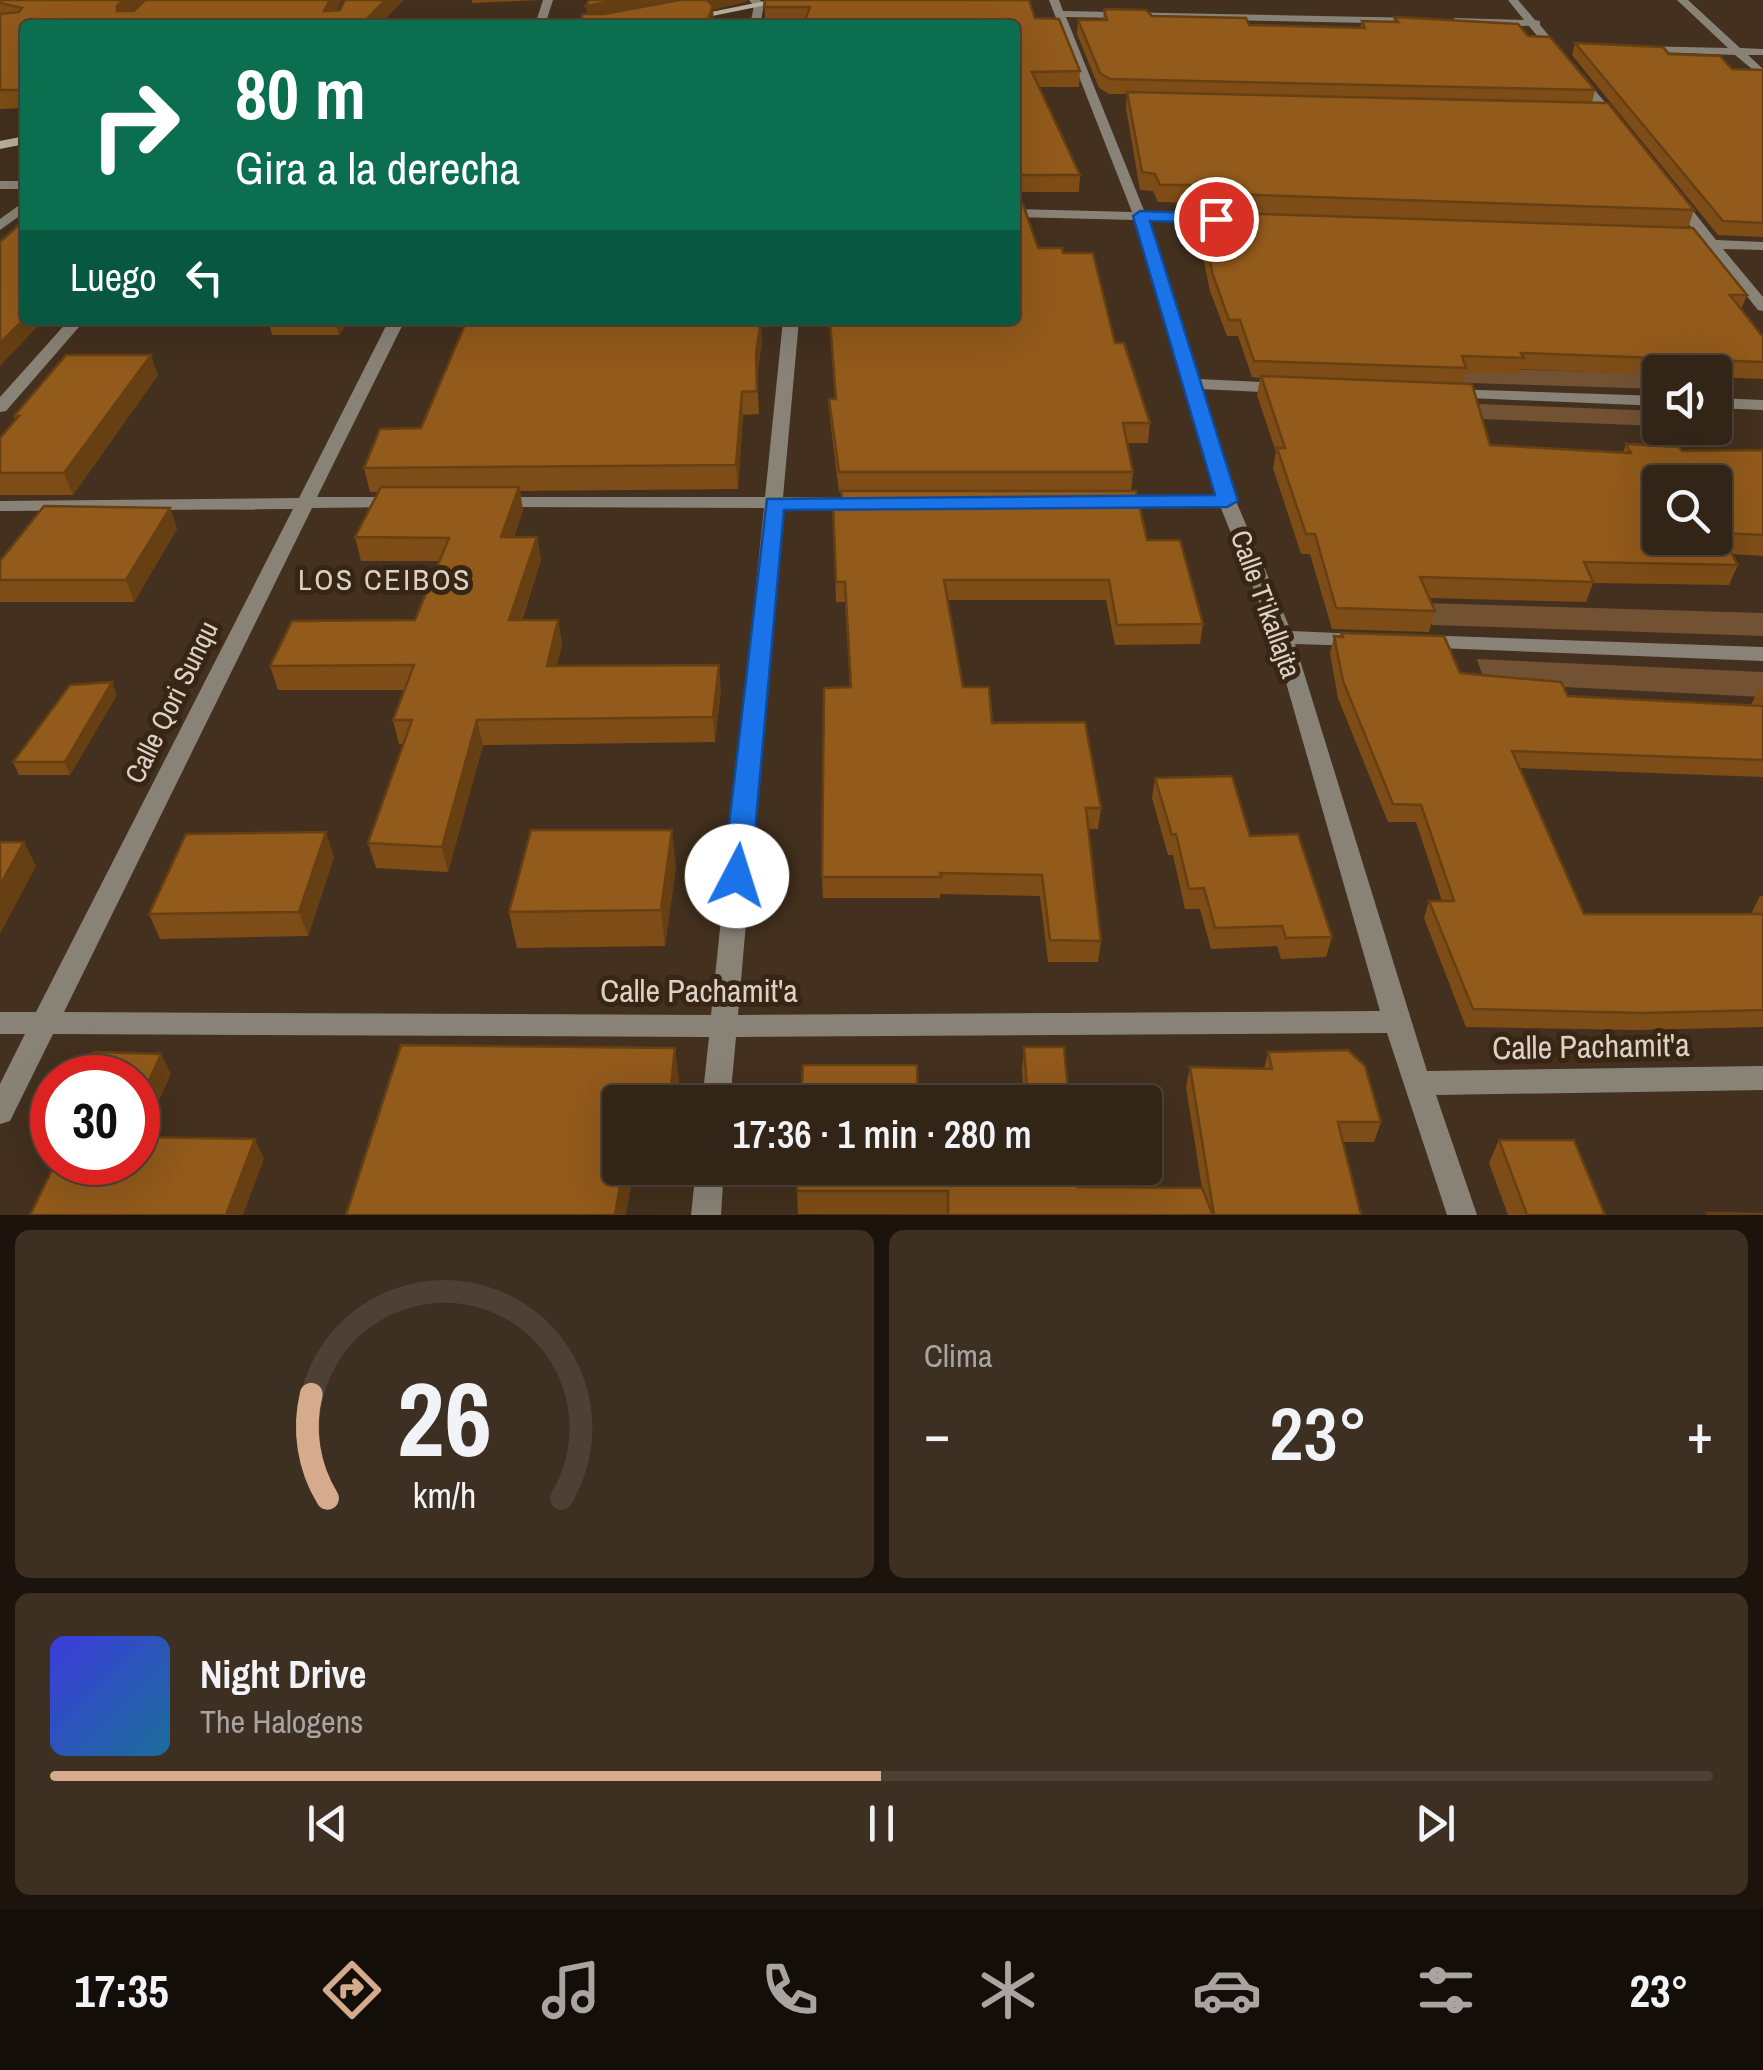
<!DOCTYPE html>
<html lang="es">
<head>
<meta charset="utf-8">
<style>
	:root { --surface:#322416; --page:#3d3023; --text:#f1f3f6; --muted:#a8a4a1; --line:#4d4135; --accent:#d6ab8b }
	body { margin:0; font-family:"Archivo Narrow",sans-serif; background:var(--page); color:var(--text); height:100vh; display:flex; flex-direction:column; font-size:38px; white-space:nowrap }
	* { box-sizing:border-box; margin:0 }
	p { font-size:32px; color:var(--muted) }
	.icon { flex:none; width:55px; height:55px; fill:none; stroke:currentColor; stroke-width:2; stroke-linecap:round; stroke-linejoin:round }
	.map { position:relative; height:1215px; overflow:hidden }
	.drawer { display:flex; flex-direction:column; gap:15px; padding:15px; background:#1c140c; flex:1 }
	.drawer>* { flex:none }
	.guide { position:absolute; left:20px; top:20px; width:1000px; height:305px; border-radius:10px; box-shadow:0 10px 40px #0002,0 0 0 2px var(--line); background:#0b6e4f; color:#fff; overflow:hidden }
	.buttons { position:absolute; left:1642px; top:355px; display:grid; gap:20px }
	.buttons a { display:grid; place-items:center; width:90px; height:90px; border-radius:10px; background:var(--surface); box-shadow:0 10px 40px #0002,0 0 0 2px var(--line); font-size:50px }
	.speed { position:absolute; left:30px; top:1055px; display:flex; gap:20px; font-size:50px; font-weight:700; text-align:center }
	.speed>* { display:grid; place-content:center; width:130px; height:130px; border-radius:50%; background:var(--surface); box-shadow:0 10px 40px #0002,0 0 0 2px var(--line); line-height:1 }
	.speed .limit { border:15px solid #d22; background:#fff; color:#111 }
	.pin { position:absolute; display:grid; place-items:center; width:85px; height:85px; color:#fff; margin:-42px; border:5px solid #fff; border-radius:50%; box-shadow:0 2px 10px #0007 }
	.me { position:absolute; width:110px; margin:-55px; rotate:5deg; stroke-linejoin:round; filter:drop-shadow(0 0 8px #0008) }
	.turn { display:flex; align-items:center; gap:35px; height:210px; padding:0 50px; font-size:45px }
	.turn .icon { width:130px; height:130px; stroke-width:2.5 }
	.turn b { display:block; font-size:70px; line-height:85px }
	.then { display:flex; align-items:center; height:95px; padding:0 50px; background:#0003; gap:20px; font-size:38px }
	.big { font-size:75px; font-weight:600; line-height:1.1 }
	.drawer .tile { flex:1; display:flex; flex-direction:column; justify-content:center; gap:15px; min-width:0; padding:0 35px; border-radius:15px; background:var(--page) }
	.drawer .dial { align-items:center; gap:0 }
	.dial svg { height:260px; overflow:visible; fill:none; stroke:var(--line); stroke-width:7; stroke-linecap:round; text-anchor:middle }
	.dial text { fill:var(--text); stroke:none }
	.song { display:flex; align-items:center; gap:30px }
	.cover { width:120px; height:120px; border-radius:15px; background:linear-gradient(135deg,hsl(240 70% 55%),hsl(200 70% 35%)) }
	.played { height:10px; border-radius:5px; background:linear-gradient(90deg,var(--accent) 50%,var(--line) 50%) }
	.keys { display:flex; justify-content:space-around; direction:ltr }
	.heat { display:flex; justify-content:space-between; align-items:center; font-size:55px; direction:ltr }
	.drawer .tiles { flex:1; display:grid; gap:15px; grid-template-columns:1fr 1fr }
	.tile:last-child { grid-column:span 2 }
	.trip { position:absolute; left:602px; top:1085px; width:560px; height:100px; border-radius:10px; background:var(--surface); box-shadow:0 10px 40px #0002,0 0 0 2px var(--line); font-weight:600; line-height:100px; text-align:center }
	.tab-bar { display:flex; height:160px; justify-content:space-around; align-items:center; background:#140e09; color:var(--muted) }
	.tab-bar .icon { width:70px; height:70px }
	.tab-bar .active { color:var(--accent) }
	.tab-bar b { font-size:45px; color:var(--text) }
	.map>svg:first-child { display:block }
</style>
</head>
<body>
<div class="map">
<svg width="1763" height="1215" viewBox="0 0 1763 1215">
	<rect width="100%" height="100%" fill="#43301e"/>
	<path fill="#735233" d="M1310 363 1660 374V389L1314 378Z
		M1323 398 1660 411V426L1328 413Z
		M1424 603 1763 613V636L1432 625Z
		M1477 659 1763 672V697L1485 683Z"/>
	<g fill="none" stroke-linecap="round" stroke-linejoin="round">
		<path fill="#898377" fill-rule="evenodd" d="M543 0H553L545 25H535Z
			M749 0H760L764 5 760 25H750L754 6Z
			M1049 0H1059L1063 11 1421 18 1426 21 1421 24 1066 17 1145 213 1223 215 1230 219 1223 223 1148 221 1198 379 1282 383 1290 388 1282 393 1201 389 1236 501 1291 631 1361 634 1371 640 1361 646 1295 644 1427 1071 1763 1066V1090L1436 1095 1477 1215H1447L1387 1033 736 1037 730 1102H702L709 1037 53 1034 10 1121 0 1124V1084L25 1034H0V1012H36L293 509 0 511V501L299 498 389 320H405L317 497H398L407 502 398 507 312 508 64 1012 711 1015 764 508 497 507 488 502 497 497H765L783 320H799L783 497 868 498 877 503 868 508H782L738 1015 1380 1011 1273 637 1220 506H1112L1103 501 1112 496H1216L1135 220 1015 217V209L1132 212Z
			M1508 0H1518L1535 20 1540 21V25L1619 119V125H1611L1529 26 1455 24 1450 21 1455 18 1524 20Z
			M1677 0H1688L1740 48 1763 49V55H1748L1763 69V78L1735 55 1634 51V47L1638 46 1728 48Z
			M0 181H25V189H0Z
			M1672 197H1682L1716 240 1763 242V250L1723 249 1763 297V311L1758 310 1702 240 1667 238V232H1695L1670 200Z
			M25 201V212L0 230V219Z
			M69 320H85L6 411 0 412V397Z
			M1451 389 1660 396V406L1445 397 1443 394Z
			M1715 398 1763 400V410L1715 408Z
			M1420 635 1763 647V661L1413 647 1410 642Z
			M696 1168H724L721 1215H691Z"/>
		<path fill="#b9af9d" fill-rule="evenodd" d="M770 0H791L668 25H647Z
			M25 136V144L0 149V141Z"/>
	</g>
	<path fill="#7e4d17" d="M0 0H342L336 11 340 10 345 0H403L380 25H25V108L0 109Z
		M472 0H540L472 3Z
		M765 0 1035 18 1080 71 1079 87H1039L1080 175 1079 192H1018V201L1038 248 1063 253 1115 343 1150 423 1148 443H1127L1133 472 1131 491 1147 540 1203 624 1200 644 1115 645 1106 600H948L963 687 992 723 1101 808 1098 829H1088L1101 941 1098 962H1048L1040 896 940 894V898H823L822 877 850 687 845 602H836L833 505H841V492H839L830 419 829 399H835L830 320H1015V25L765 21Z
		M1104 10 1249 25 1360 28 1362 21 1393 22 1394 17 1528 36 1595 90 1592 103 1694 210 1688 228 1194 211 1192 203 1158 202 1153 191 1140 190 1126 108 1127 94H1109L1099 88 1077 34 1078 20H1103Z
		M1575 43 1669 54 1732 69 1763 70V237L1718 235 1572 55Z
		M1199 212 1747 295 1741 309 1763 337V379L1715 377V372H1660V375L1521 369 1519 374 1465 373 1462 383 1490 445 1623 453 1626 444 1682 451 1763 450V556L1732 554 1738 565 1729 585 1593 583 1586 602 1429 598 1435 611 1429 632 1332 629 1310 554H1301L1273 468 1276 452 1257 395 1260 378 1252 377 1238 336H1227L1210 291 1197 226Z
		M268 320H349L339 335H272Z
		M762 342 757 375 759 414 743 415 738 489 520 491 523 510 514 537H537L541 560 522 620H558L562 644 557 665 721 689 715 742 483 745 448 872 376 868 368 843 403 744H399L393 720 405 690H278L270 666 415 620 439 561H361L355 537 378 492H370L364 468 421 428Z
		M158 375 73 495H0V438L16 420 14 416Z
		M170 508 177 529 134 602H0V561Z
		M1341 633 1460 673 1568 696 1751 705 1759 689H1763V777L1520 768 1584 914H1751L1760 896H1763V1027L1635 1030 1466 1027 1424 918 1429 901H1442L1416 822H1388L1338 698 1330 653 1334 636 1340 637Z
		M117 695 70 775H19L13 762Z
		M1155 778 1250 836 1332 937 1326 957 1281 959 1277 946 1211 949 1200 909H1185L1173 855H1168L1152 798Z
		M334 857 308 936 160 939 149 914Z
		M676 866 665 946 517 948 509 912Z
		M401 1045 679 1078 677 1102H620Z
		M1024 1047 1069 1102H1024L1022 1070Z
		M1268 1052 1381 1122 1374 1142H1343L1361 1215 798 1214 797 1191 1078 1187 1202 1188 1186 1087 1190 1067 1264 1069Z
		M1499 1140 1605 1215H1508L1489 1163Z"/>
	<path fill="#663f13" d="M123 0H144L122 22 117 11V6Z
		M330 0H342L329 25 324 11Z
		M385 0H403L380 25H361Z
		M618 0H692L588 20 586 6Z
		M705 0H747L746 2 713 10 714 21 712 25H706Z
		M1018 188 1017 205 1015 206V189Z
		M25 318V320H44L0 366V343Z
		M335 320H349L339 335Z
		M761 320 762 342 757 375 759 414 756 353Z
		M151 355 158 375 73 495 64 473Z
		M742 392 743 415 738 489 736 465Z
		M519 487 523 510 506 560 501 537Z
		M170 508 177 529 134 602 126 580Z
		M537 537 541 560 513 644 509 620Z
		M558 620 562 644 552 690 547 666Z
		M719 665 721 689 715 742 713 717Z
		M112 682 117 695 70 775 65 762Z
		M477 720 483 745 448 872 442 847Z
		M672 830 676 866 665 946 661 910Z
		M326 832 334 857 308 936 299 912Z
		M24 842 36 866 0 934V885Z
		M675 1048 679 1078 677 1102H673L671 1087Z
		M161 1054 171 1074 138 1147V1105Z
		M638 1087 640 1102H635Z
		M255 1139 264 1159 243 1215H226Z
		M623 1168H634L626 1215H615Z"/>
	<path fill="#925a1b" stroke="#663f13" stroke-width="2.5" fill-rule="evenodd" d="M0 0H123L117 6V11H134L145 0H330L324 11 340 10 345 0H385L361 25H25V90H0V14L19 12 22 8 0 3Z
		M589 0H618L586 6Z
		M680 0H707L713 6 706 25H578L583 14H604Z
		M765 0H1029L1035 18 1059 19 1080 71 1032 72 1080 175H1015V25H803L810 7H764Z
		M1109 9 1146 10 1152 16 1246 18 1249 25 1365 28 1362 21 1398 22 1394 17 1518 24 1528 36 1550 37 1595 90 1110 79 1100 73 1078 20H1107L1104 10Z
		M1575 43 1663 47 1669 54 1720 56 1732 69 1763 70V223L1723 221Z
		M1127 92 1608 103 1694 210 1196 193 1195 185H1160L1155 174 1142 172Z
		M1015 201 1023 204 1038 248H1062L1063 253H1093L1115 343H1124L1150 423H1123L1133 472H839L829 399H836L830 320H1015Z
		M1199 212 1693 228 1747 295H1730L1763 337V362L1521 353 1524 358 1462 356 1466 368 1254 361 1240 320H1229L1213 275Z
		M25 219V318L0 343V242Z
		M467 320H761L756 353 757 391 742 392 736 465 364 468 380 429 421 428Z
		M66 355H151L64 473H0V438L19 416H14Z
		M1261 376 1472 384 1490 445 1631 453 1626 444 1679 447 1682 451 1763 450V535L1720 533 1738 565 1584 562 1593 582 1420 577 1435 611 1336 608 1315 534H1306L1277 448H1285ZM1660 482H1715V538H1660Z
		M381 487H519L501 537H537L509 620H558L547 666 719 665 713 717 477 720 442 847 368 843 412 720H393L414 665 270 666 292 621 415 620 449 538 355 537Z
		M841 491H1136L1147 540H1180L1203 624 1117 625 1109 580H944L963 687H989L992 723 1085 722 1101 808H1086L1101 941 1050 940 1042 875 940 873 941 877H822L824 688 851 687 845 582H836L833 505H843Z
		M44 506 170 508 126 580H0V561Z
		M1341 633 1444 636 1460 673 1561 682 1568 696 1763 706V760L1512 751 1584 914H1763V1010L1644 1013 1473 1009 1429 901H1454L1421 805 1393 804 1343 681 1334 636 1343 637Z
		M112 682 65 762H13L70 685Z
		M1232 776 1250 836 1298 834 1332 937 1286 938 1282 926 1215 928 1204 888 1189 889 1176 834 1172 835 1155 778Z
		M531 830H672L661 910 509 912Z
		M326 832 299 912 149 914 186 834Z
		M0 842H24L0 885Z
		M401 1045 675 1048 671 1087H638L635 1102H620V1168H623L615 1215H346Z
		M1024 1047H1064L1069 1102H1028Z
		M1348 1050 1365 1066 1381 1122H1338L1361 1215H1214L1190 1067 1272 1069 1268 1052Z
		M94 1052 161 1054 138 1105V1078H66L71 1069 81 1059Z
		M803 1065H917L918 1102H801Z
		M138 1137 255 1139 226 1215H30L56 1162H138Z
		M1499 1140H1574L1605 1215H1527Z
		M798 1168H1076L1078 1187 1202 1188 1213 1215H948V1191H797Z
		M1707 1213 1763 1214V1215H1708Z"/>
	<path fill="#1a73e8" stroke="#114b97" stroke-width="2.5" d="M1140 211 1216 214 1223 219 1216 223 1150 221 1238 501 1227 507 784 510 751 876 747 884 737 887 727 884 723 876 767 499 1215 495 1133 216Z"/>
	<g text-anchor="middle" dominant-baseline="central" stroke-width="10" stroke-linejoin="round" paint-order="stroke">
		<g font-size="28" fill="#ddd1c6" stroke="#382614">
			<text transform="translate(1266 604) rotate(70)">Calle T'ikallajta</text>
			<text transform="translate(171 702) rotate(-64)">Calle Qori Sunqu</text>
		</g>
		<g font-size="30" letter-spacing="2.5" fill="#ddd1c6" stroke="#382614">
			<text x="385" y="579">LOS CEIBOS</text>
		</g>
		<g font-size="32" fill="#ddd1c6" stroke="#382614">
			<text x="699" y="990">Calle Pachamit'a</text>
			<text transform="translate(1591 1046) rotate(-1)">Calle Pachamit'a</text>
		</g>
	</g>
</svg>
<div class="buttons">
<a><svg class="icon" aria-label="sound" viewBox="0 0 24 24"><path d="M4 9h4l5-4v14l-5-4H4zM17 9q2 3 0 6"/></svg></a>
<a><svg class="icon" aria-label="search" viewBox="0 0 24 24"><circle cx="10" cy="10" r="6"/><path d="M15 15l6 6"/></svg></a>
</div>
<div class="speed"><div class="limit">30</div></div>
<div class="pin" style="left:1216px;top:219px;background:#d93025"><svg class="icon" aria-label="arrive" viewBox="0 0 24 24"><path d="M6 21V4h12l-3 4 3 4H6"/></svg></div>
<svg class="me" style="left:737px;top:876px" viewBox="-20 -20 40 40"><circle r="19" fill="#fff"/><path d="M0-13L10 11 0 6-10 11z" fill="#1a73e8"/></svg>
<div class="trip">17:36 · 1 min · 280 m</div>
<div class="guide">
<div class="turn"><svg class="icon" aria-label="right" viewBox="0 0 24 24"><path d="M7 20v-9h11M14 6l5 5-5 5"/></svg><div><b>80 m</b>Gira a la derecha</div></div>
<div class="then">Luego<svg class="icon" aria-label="left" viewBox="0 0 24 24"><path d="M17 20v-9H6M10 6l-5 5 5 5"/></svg></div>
</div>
</div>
<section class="drawer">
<div class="tiles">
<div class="tile dial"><svg viewBox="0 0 100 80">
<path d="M14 69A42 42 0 1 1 86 69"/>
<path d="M14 69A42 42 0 0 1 9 37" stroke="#d6ab8b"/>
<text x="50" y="56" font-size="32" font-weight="700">26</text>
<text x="50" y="72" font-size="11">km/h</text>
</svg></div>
<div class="tile"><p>Clima</p>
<div class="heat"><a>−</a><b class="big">23°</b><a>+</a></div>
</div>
<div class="tile">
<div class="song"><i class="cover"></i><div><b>Night Drive</b><p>The Halogens</p></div></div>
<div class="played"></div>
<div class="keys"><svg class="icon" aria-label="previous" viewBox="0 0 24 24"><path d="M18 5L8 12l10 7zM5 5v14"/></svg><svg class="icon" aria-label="pause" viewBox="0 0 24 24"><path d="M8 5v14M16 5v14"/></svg><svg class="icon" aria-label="next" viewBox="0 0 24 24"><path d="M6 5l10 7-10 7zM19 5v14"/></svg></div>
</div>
</div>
</section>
<nav class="tab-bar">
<b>17:35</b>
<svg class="icon active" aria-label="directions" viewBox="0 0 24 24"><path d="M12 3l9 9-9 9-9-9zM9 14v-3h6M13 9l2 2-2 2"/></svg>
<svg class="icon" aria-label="music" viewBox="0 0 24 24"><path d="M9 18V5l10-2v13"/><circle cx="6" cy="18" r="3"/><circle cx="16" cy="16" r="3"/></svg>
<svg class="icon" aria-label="phone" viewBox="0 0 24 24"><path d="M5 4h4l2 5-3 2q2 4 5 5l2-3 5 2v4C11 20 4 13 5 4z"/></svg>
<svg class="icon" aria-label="climate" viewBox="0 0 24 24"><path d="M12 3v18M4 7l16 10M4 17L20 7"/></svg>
<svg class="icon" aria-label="car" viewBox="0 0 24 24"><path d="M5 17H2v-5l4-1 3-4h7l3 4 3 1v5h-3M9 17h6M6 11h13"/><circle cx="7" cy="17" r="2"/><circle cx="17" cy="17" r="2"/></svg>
<svg class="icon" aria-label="filters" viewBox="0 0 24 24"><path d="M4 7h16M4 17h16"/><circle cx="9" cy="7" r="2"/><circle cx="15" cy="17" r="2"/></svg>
<b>23°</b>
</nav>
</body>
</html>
